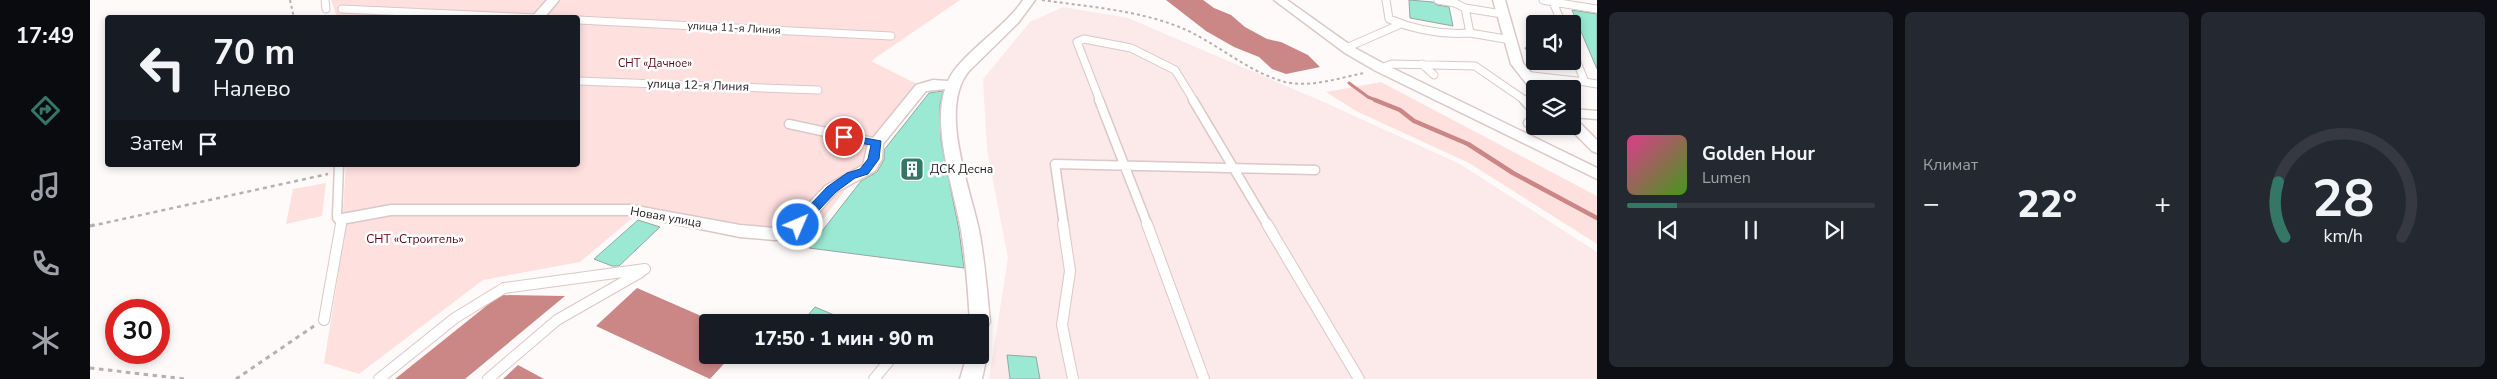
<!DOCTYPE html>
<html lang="ru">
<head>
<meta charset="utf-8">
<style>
	:root { --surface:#171b24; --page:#242831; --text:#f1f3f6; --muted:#9ea1a6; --line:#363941; --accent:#357766 }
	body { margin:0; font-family:"Nunito Sans",sans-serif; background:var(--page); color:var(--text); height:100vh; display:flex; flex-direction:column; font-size:19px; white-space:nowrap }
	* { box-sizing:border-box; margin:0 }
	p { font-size:16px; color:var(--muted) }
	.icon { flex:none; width:28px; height:28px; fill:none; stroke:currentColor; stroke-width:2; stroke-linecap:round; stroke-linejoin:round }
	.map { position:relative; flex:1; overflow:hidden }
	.drawer { display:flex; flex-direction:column; gap:12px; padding:12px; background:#0d0f14; width:900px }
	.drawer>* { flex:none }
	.banner { position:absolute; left:15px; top:15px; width:475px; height:152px; border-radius:5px; box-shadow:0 2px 8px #0003; background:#171b24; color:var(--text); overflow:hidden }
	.controls { position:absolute; left:1436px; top:15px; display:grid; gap:10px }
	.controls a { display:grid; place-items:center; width:55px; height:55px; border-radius:5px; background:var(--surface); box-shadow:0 2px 8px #0003; font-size:25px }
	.speed { position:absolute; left:15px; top:299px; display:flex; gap:10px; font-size:25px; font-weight:700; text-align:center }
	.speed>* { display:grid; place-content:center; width:65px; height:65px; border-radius:50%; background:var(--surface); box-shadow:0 2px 8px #0003; line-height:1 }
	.speed .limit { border:8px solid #d22; background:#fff; color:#111 }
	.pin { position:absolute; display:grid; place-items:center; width:42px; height:42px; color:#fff; margin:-21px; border:2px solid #fff; border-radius:50%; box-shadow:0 1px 5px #0007 }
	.me { position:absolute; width:55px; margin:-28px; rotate:45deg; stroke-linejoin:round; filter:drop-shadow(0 0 4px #0008) }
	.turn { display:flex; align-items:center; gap:18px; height:105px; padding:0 25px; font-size:22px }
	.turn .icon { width:65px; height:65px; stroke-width:2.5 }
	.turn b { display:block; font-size:35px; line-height:42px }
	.then { display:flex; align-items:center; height:48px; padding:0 25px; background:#0003; gap:10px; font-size:19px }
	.big { font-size:38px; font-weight:800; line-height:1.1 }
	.drawer .widget { flex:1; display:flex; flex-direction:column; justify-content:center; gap:8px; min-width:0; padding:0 18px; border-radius:8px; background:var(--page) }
	.drawer .dial { align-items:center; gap:0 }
	.dial svg { height:130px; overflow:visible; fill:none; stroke:var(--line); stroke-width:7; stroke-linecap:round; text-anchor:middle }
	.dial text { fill:var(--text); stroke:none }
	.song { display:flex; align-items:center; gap:15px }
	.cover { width:60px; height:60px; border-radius:8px; background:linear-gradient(135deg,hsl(330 70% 55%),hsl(100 70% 35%)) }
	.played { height:5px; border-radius:2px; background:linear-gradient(90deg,var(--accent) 20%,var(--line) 20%) }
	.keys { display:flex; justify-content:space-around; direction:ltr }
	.heat { display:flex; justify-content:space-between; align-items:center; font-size:28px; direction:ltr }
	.drawer .tiles { flex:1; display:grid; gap:12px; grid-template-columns:repeat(3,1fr) }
	.trip { position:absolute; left:609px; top:314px; width:290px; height:50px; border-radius:5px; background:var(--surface); box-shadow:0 2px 8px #0003; font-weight:800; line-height:50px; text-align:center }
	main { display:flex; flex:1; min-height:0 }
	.menu { display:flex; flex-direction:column; width:90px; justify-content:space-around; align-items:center; background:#090b0e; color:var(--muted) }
	.menu .icon { width:35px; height:35px }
	.menu .active { color:var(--accent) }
	.menu b { font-size:22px; color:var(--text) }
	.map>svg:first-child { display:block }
</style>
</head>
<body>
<main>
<nav class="menu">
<b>17:49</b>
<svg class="icon active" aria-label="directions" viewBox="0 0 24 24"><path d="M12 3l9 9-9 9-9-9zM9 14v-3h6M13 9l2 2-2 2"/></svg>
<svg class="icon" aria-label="music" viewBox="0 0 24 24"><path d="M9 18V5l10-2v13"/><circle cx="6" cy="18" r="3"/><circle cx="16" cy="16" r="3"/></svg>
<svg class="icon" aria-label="phone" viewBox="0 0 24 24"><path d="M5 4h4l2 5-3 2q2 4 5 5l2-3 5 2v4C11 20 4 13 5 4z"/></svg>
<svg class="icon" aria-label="climate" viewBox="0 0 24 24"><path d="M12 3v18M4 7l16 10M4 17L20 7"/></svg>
</nav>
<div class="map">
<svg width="1507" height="379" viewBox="0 0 1507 379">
	<rect width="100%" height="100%" fill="#fefaf9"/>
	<path fill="#fbeae9" d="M973 7 1038 18 1236 103 1370 164 1507 252V379H899L918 258 897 150 893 79 940 22Z"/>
	<path fill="#fee0df" d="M241 0H870L781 61 839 90 800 132 712 246 546 215 490 262 393 280 269 374 234 363 249 270 256 165H488V18L247 17Z
		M1291 82 1507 196V244L1379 163 1266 111 1236 92Z
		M236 183 232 216 196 224 203 189Z"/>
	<path fill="#ca8786" d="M1076 0H1113L1124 8 1141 15 1155 27 1177 39 1191 42 1218 55 1230 67 1196 74 1182 69 1169 57 1144 47 1116 31Z
		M547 288 625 322H618V355H642L620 379 506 326Z
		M410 295 475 296 375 379H305Z
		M428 365 454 379H413Z"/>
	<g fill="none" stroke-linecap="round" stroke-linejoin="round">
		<path stroke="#ca8786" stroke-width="3" d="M1259 83 1278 97 1288 101"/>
		<path stroke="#ca8786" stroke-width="4.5" d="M1285 100 1310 110 1324 121 1378 144 1423 173 1507 218"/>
	</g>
	<path fill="#9be9d3" stroke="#95a7a2" d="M1319 0 1343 2 1347 5 1359 7 1363 26 1320 18Z
		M1482 10 1507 14V69L1495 41Z
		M853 91 850 105 851 141 869 230 874 268 719 248 771 181 787 172 794 160V150L839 93Z
		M548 220 570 227 529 266H522L504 259Z
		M725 307 761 322H712Z
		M917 355 946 357 950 379H920Z"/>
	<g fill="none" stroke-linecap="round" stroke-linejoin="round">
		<g stroke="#dbc8c7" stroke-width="9">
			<path id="lane-far2" d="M235 0 236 9
				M1296 0 1299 19C1325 30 1352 35 1380 33L1375 8 1365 3 1348 0
				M1453 0 1463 2 1472 24
				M1463 2 1507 9
				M1375 8 1412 14
				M252 9 447 18
				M488 20 801 36
				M1380 33 1421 40
				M1256 48 1311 24
				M1332 64 1344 75
				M1291 68 1302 64 1385 66 1436 101
				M1434 75 1495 82 1482 50
				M488 81 728 90
				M1495 82 1507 84
				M1010 101 987 42 994 39 1041 48 1085 70 1104 101"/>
		</g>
		<g stroke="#dbc8c7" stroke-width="11">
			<path id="lane-far1" d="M1009 100 1058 226
				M1103 100 1178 226
				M1434 100 1445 112
				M1482 113 1507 115
				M1438 123 1445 122
				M699 124 787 143
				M249 165 247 216 252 219 251 226
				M974 226 965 164 1225 170"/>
		</g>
		<g stroke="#dbc8c7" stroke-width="12">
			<path id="lane" d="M973 224 980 271 972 325 983 379
				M1057 224 1114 379
				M1177 224 1269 379
				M234 320 251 224
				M289 379 365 318 414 288 555 269
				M398 379 467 320 551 272
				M784 379 804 355"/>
		</g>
		<g stroke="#dbc8c7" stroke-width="3">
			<path id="street" d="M457 0H469L454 18H441Z
				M933 0H945L928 23 879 71C848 108 880 187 889 230 895 261 897 291 900 322L897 327 890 329V322H880C878 291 876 260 871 230 864 189 842 129 855 89L836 91 793 144 792 159 785 171 747 192 714 229 699 237 685 240 650 237 541 215H301L252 224 246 223 243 219 246 215 252 214 301 205H541L650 225 685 228 702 221 735 186 773 165 778 144 826 85 843 80 858 81C869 55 915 28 933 0Z
				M1184 0H1197L1263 47 1296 65 1507 168V179L1286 71 1255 53Z
				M1403 0H1415L1433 63 1455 89H1445V92H1443L1421 64Z
				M1482 119 1487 120 1507 140V153L1502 151 1477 126H1482Z
				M890 348 894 349 897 355 892 379H870L877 355H890Z"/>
		</g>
		<path stroke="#b6b1b0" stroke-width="2" stroke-dasharray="3 3" stroke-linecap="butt" d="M200 0 204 18
			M952 0C999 7 1050 10 1094 29 1128 44 1158 72 1195 82 1220 88 1249 78 1274 73
			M1435 49 1445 39"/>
		<path stroke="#b6b1b0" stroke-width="2.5" stroke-dasharray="4 4" stroke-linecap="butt" d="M1 226 238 174"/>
		<path stroke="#b6b1b0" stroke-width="3" stroke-dasharray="4.5 4.5" stroke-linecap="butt" d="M0 226 7 224
			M0 368 95 379
			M146 379 224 326"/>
		<use href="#lane-far2" stroke="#fff" stroke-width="7"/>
		<use href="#lane-far1" stroke="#fff" stroke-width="8"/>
		<use href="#lane" stroke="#fff" stroke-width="10"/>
		<use href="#street" fill="#fff" fill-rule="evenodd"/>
	</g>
	<path fill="#1a73e8" stroke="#114b97" d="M754 134 791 141 789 159 778 174 765 178 746 192 712 228H704L702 225 704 222 737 187 757 173 770 169 778 159 781 145 751 140 749 137Z"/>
	<defs>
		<g id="building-square" transform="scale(1.25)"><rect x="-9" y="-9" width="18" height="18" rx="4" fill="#357766" stroke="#fff"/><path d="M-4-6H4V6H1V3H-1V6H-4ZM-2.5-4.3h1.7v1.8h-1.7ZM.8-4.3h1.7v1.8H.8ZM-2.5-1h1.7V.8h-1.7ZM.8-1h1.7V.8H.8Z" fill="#fff"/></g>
	</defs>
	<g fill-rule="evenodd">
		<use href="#building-square" x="822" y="169"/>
	</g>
	<g text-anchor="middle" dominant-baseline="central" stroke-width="5" stroke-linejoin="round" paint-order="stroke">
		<g font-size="11" fill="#1f1818" stroke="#fff">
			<text transform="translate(644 28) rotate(3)">улица 11-я Линия</text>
		</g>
		<g font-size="11" fill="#590513" stroke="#fff">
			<text x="565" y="63">СНТ «Дачное»</text>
		</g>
		<g font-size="12" fill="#1f1818" stroke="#fff">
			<text transform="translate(608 85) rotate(2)">улица 12-я Линия</text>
			<text transform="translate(576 217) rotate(10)">Новая улица</text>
		</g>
		<g font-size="12" fill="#1f1818" stroke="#fff" text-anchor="start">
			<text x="840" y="169">ДСК Десна</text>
		</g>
		<g font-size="12" fill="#590513" stroke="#fff">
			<text x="325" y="239">СНТ «Строитель»</text>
		</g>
	</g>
</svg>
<div class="controls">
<a><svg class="icon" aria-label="sound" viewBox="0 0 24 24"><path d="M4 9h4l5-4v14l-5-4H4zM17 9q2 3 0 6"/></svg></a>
<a><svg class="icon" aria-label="layers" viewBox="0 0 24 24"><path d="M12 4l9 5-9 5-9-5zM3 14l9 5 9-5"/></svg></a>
</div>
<div class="speed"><div class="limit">30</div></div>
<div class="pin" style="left:754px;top:137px;background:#d93025"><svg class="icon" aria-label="arrive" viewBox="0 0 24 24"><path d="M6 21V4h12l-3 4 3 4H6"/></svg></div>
<svg class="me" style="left:708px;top:225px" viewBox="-20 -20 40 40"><circle r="17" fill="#1a73e8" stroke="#fff" stroke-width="3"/><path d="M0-11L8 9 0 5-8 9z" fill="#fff"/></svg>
<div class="trip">17:50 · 1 мин · 90 m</div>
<div class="banner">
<div class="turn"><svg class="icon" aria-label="left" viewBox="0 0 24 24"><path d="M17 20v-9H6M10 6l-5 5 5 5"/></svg><div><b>70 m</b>Налево</div></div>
<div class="then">Затем<svg class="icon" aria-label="arrive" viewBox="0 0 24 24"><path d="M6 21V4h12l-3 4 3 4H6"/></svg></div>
</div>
</div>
<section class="drawer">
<div class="tiles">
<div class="widget">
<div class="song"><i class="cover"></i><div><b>Golden Hour</b><p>Lumen</p></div></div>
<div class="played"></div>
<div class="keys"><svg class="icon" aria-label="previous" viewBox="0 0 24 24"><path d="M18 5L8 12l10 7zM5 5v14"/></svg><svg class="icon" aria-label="pause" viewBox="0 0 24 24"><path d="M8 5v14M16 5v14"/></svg><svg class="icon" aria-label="next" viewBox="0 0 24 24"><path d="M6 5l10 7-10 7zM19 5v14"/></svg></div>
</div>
<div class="widget"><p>Климат</p>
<div class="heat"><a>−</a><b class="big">22°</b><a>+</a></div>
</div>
<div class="widget dial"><svg viewBox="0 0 100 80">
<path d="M14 69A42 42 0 1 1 86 69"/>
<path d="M14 69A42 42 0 0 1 10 35" stroke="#357766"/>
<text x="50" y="56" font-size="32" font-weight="700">28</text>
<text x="50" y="72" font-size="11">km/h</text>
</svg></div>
</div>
</section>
</main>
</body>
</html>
